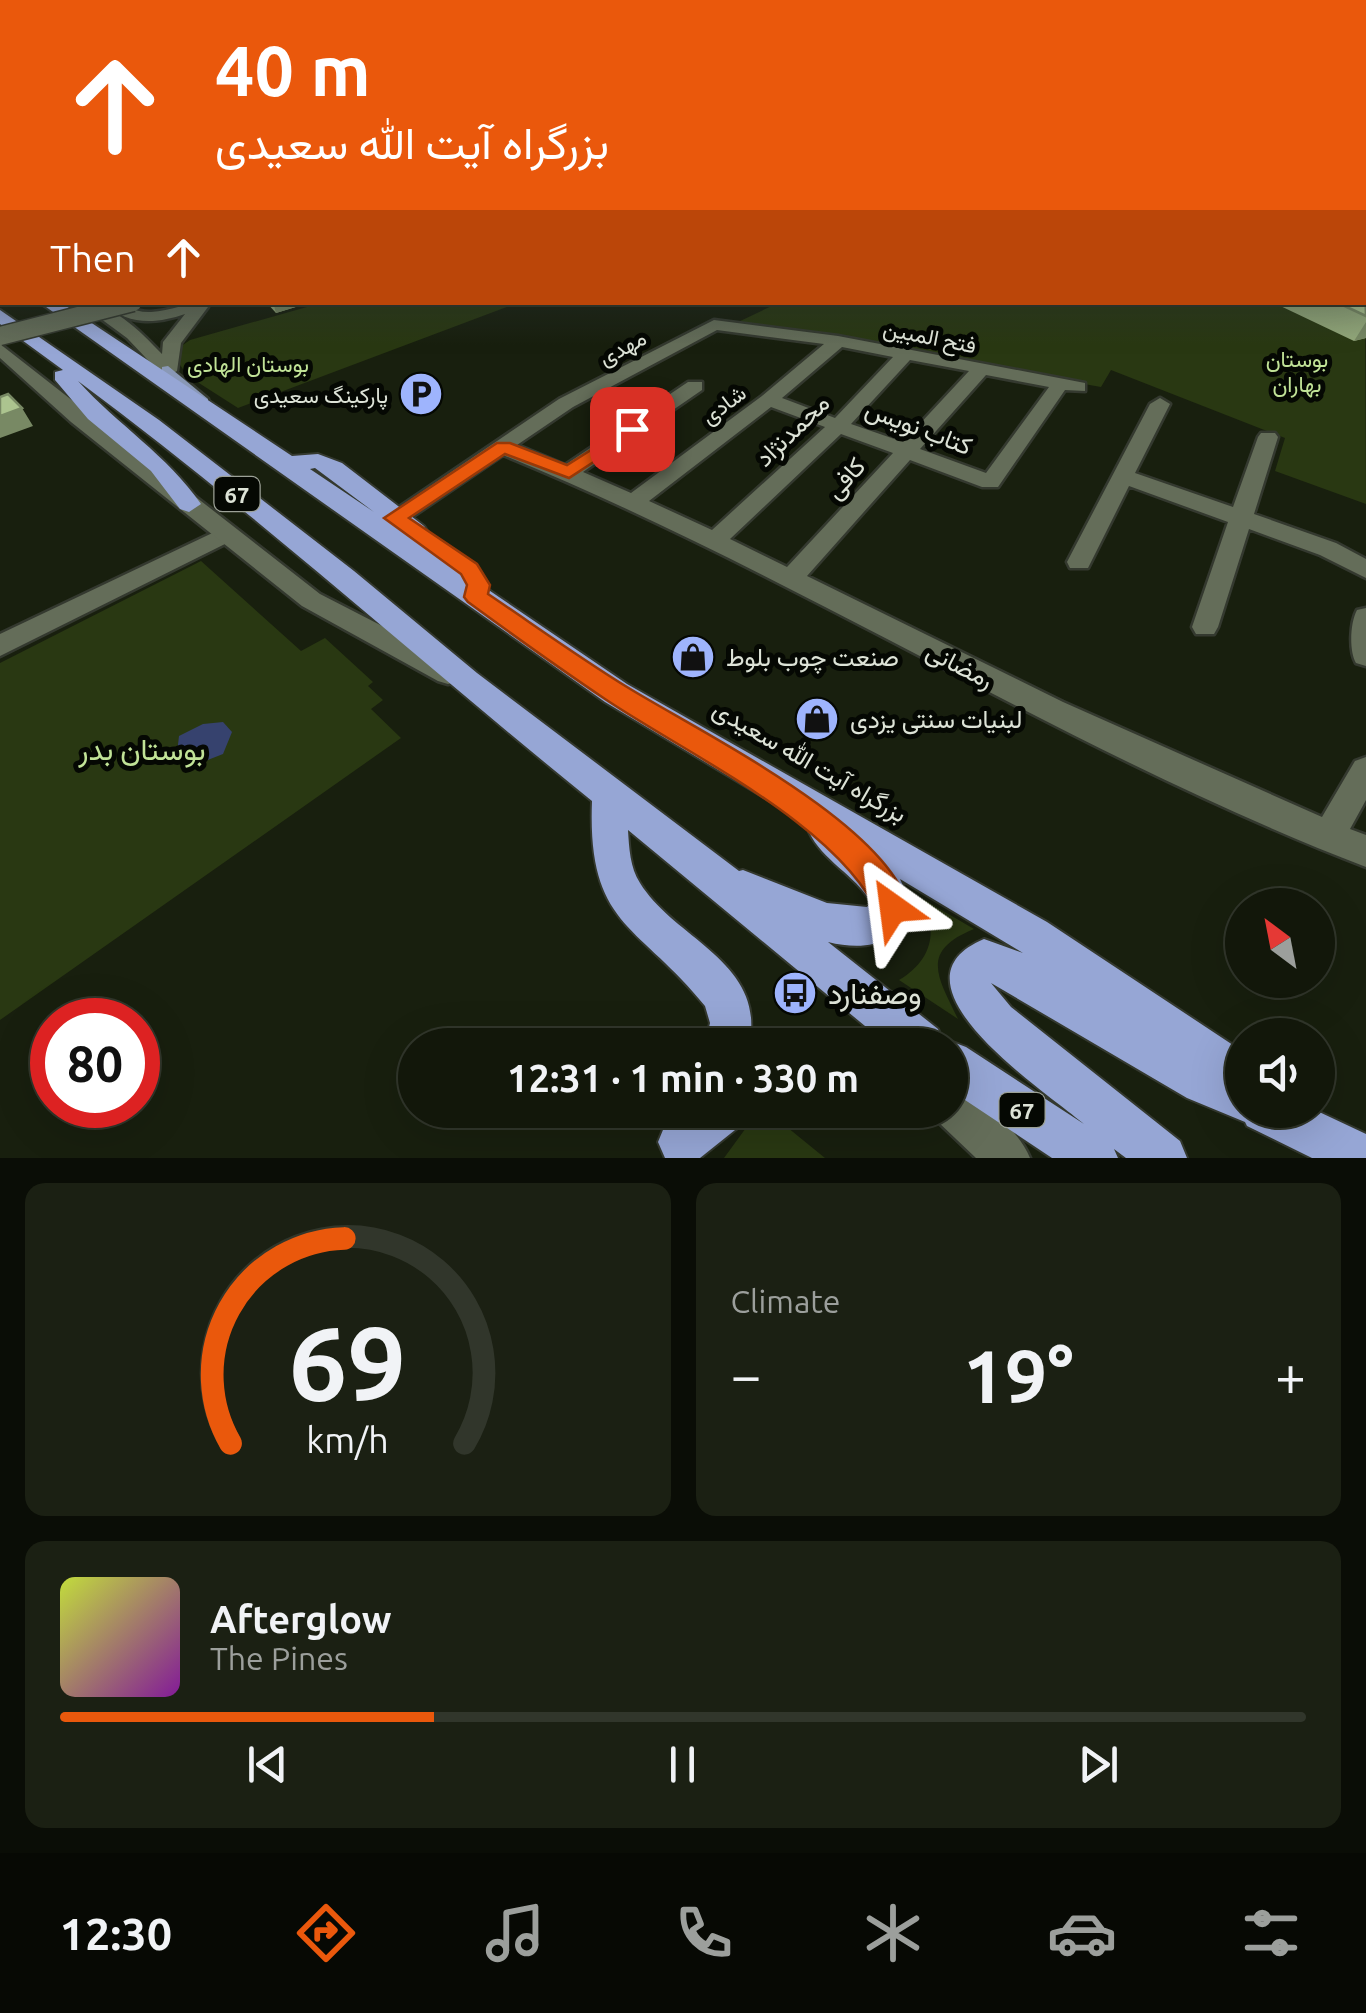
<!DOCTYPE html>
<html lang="en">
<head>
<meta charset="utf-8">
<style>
	:root { --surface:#12170a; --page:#1b2013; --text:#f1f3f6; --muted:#9c9f9c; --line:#31362b; --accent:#ea580c }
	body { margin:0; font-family:Ubuntu,Vazirmatn,sans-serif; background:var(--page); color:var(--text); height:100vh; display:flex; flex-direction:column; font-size:38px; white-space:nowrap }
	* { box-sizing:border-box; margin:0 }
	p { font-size:32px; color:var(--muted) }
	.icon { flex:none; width:55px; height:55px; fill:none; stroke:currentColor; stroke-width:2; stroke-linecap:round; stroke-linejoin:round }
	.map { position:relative; height:1158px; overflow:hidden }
	.details { display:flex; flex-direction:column; gap:25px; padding:25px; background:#0a0d06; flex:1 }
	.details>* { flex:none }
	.hud { position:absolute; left:0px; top:0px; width:1368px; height:305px; box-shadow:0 10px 40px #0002,0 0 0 2px var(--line); background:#ea580c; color:#fff; overflow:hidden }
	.needle { width:65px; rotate:328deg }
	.buttons { position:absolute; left:1225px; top:888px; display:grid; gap:20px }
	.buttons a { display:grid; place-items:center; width:110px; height:110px; border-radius:50%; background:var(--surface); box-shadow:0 10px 40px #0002,0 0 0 2px var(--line); font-size:50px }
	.speed { position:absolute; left:30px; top:998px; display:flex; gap:20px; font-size:50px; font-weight:700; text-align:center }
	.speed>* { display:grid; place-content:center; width:130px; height:130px; border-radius:50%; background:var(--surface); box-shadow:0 10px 40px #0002,0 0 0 2px var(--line); line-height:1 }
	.speed .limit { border:15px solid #d22; background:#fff; color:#111 }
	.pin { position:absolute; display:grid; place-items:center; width:85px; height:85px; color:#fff; margin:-42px; border-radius:20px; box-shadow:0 5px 15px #0006 }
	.me { position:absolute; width:110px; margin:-55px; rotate:329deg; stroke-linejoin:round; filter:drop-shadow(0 0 8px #0008) }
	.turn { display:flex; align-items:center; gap:35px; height:210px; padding:0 50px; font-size:45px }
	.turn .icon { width:130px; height:130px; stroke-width:2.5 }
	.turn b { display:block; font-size:70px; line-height:85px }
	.then { display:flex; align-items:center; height:95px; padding:0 50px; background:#0003; gap:20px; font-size:38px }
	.big { font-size:75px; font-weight:700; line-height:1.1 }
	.details .tile { flex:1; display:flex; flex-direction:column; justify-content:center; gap:15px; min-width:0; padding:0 35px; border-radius:20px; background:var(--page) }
	.details .dial { align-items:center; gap:0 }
	.dial svg { height:260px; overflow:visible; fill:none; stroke:var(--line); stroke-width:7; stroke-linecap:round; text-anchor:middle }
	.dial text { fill:var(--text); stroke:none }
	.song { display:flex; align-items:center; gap:30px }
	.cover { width:120px; height:120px; border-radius:15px; background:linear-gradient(135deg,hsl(70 70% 55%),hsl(290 70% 35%)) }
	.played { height:10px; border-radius:5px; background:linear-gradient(90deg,var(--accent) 30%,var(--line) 30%) }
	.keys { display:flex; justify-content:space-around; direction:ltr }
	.heat { display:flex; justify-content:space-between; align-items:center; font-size:55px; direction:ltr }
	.details .tiles { flex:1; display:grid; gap:25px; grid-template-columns:1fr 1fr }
	.tile:last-child { grid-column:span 2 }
	.trip { position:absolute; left:398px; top:1028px; width:570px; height:100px; border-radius:50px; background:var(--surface); box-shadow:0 10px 40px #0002,0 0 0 2px var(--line); font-weight:700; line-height:100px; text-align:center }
	.tab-bar { display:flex; height:160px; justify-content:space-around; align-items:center; background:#070904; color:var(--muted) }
	.tab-bar .icon { width:70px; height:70px }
	.tab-bar .selected { color:var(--accent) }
	.tab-bar b { font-size:45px; color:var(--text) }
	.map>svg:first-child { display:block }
</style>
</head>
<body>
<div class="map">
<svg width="1366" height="1158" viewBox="0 0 1366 1158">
	<rect width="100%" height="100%" fill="#181f0e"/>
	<path fill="#293812" d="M1365 257 1366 504 1275 471 1285 438 1111 370 1101 387 736 323 780 302H1365Z
		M321 303H517L238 408 188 376 175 358 177 349 190 340Z
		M201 561 301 651 325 638 373 682 368 686 383 700 371 709 401 738 0 1020V663Z
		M921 898 974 929C920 951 937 976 958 1019L899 980C932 960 939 931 921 898Z
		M759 1110H766L825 1158H724Z"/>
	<path fill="#36426e" d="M223 722 232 732 223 754 195 765 176 762 179 736 203 724Z"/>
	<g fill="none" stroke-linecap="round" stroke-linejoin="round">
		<g stroke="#34392f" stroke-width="5">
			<path id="minor" d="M1366 217V226H1365V217Z
				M0 233H2V241H0Z
				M714 320 838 336 1085 383V391L1065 390 998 487H982L910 460 807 576 1063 702 1322 817 1355 761 1366 757V800L1350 829 1366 835V867C1067 752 798 575 503 455L403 523 395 525 383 518 559 399ZM717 330 824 344 762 396 631 493 583 472 702 390V382H688L565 465 517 445 573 407ZM842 347 893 357 835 418 782 398ZM910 360 969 371 903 442 851 424ZM986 375 1049 387 986 473 920 449ZM771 407 825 427 712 530 649 501ZM841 434 893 453 787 567 730 539Z
				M1160 398 1170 404 1135 473 1233 507 1258 437 1261 433H1275L1278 437 1254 514 1336 543 1366 559V578L1320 555 1249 529 1218 627 1214 634H1196L1192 627 1228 522 1129 486 1088 568H1070L1067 562 1150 404Z
				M1366 608V666L1356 663C1349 651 1350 623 1357 610Z"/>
		</g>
		<g stroke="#34392f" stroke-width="5">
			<path id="tertiary" d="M2 193V201L0 202V194Z
				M225 527 233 530 237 535 233 540 0 656V634Z"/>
		</g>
		<g stroke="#34392f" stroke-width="5">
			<path id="secondary" d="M1365 239H1366V247H1365Z
				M0 245H2V255H0Z
				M78 302C112 302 139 330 162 354L163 342 185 314C156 324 127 326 103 302 121 302 133 313 151 312 171 311 187 302 208 302V307L181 343 177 371 168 376 162 375 127 338Z
				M0 344 320 594 458 665 462 673 458 681 448 684 438 681 302 606 71 422 0 358Z
				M950 1083C979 1095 1018 1129 1030 1158H976L935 1119 931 1110H950Z"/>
		</g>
		<g stroke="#34392f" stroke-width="5">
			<path id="primary" d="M168 366 208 399V407H194L162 375V367Z"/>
		</g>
		<g stroke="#34392f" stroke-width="4">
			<path id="trunk" d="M0 266 2 267V278L0 277Z
				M39 302H60L292 456 318 454 342 463 424 526 428 532 415 540 627 684 1047 922 1242 1051V1110H1315L1366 1134V1158H1312L1247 1126 1245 1122 1187 1098 991 983 1011 1007 1180 1141 1187 1158H1126L1114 1149 1118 1158H1052L950 1090V1045H888L628 830C629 847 630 868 640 883 675 940 767 962 749 1045H705L710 1023 705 1006C638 923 587 927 592 801 420 662 256 513 78 381 118 425 167 455 201 504L189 512 180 509 151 471 88 419 55 380V372L63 370 0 324V310L159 420 354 571 477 673 739 871 743 870 827 903 867 907 871 902C855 875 822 860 809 832L812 826 605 702ZM315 468 374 512 310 469ZM900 879 1023 953 984 939C879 983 1045 1091 1084 1124L966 1047 950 1041 943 1043 938 1029 828 942C864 951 897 946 913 908Z
				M686 1110H747L740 1126 700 1158H665L658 1142 665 1125Z"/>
		</g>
		<use href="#minor" fill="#646d59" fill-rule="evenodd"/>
		<use href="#tertiary" fill="#646d59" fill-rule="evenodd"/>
		<use href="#secondary" fill="#646d59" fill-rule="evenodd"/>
		<use href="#primary" fill="#8998b6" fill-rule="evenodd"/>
		<use href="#trunk" fill="#96a6d5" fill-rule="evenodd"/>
		<g stroke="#34392f" stroke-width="21" stroke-linecap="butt">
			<path id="secondary-bridge" d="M0 336 133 302"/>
		</g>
		<use href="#secondary-bridge" stroke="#646d59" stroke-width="18"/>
	</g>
	<path fill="#94a97b" d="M1366 284V338L1354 341 1272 302H1365Z
		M266 302H312L276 313Z"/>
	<path fill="#788964" d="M273 302H312L276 313Z
		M1366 322V338L1354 341Z
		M22 408 33 426 0 438V416Z"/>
	<path fill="#acc48f" stroke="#788964" stroke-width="2.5" d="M1365 283 1366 316 1336 302H1365Z
		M8 394 22 408 0 416V397Z"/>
	<linearGradient id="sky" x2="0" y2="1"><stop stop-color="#0d1108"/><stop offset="0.53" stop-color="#374241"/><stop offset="1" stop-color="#374241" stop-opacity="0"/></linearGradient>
	<rect width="1366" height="345" fill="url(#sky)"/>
	<path fill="#ea580c" stroke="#983908" stroke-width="2.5" d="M632 424 638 425V433L569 478 505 454 409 518 477 564 490 585 488 594C534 625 580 658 627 687 700 732 888 824 909 908L904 919 893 924 881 919C842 826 688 755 605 699 559 668 513 635 468 602L464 597 467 585 461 574 384 518 497 443H510L567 465Z"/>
	<defs>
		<g id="parking-disc" transform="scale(2.25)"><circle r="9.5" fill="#9eb4fd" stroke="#050803"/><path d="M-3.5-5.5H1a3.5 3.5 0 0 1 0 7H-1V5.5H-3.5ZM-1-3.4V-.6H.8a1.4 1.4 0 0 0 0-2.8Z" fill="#111"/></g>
		<g id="shop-disc" transform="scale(2.25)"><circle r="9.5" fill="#9eb4fd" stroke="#050803"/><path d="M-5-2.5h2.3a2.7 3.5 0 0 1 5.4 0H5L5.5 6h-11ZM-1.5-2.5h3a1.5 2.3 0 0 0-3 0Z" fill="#111"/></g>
		<g id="bus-disc" transform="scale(2.25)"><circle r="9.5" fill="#9eb4fd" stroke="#050803"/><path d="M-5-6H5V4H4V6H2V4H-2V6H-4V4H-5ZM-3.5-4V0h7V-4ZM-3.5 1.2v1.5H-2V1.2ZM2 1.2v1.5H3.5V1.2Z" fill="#111"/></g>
	</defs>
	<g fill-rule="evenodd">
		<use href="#parking-disc" x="421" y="394"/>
		<use href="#shop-disc" x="693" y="657"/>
		<use href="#shop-disc" x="817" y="719"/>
		<use href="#bus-disc" x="795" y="993"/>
	</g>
	<g text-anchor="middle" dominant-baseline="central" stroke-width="10" stroke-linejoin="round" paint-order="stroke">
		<g font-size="22" fill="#dde3d7" stroke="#050803">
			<text transform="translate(930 336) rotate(11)">فتح المبین</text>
			<text transform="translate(622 347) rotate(-28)">مهدی</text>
			<text transform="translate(723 404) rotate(-37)">شادی</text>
		</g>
		<g font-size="22" fill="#c1e397" stroke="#050803">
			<text x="1297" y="358">بوستان<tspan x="1297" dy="25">بهاران</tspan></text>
			<text x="248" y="363">بوستان الهادی</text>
		</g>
		<g font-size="22" fill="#dde3d7" stroke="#050803" text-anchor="end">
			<text x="388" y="394">پارکینگ سعیدی</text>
		</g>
		<g fill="#050803" stroke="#9ca197" stroke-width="2.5">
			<rect x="214.5" y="477" width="45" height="34" rx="8"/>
			<rect x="999.5" y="1093" width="45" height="34" rx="8"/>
		</g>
		<g font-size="22" font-weight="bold" fill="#dde3d7">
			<text x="237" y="494">67</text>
			<text x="1022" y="1110">67</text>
		</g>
		<g font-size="25" fill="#dde3d7" stroke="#050803">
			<text transform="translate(919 427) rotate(21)">کتاب نویس</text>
			<text transform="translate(792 430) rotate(-44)">محمدنژاد</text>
			<text transform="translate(845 478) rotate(-48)">کافی</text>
			<text transform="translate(960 665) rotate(27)">رمضانی</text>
			<text transform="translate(810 761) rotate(30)">بزرگراه آیت الله سعیدی</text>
		</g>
		<g font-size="25" fill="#dde3d7" stroke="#050803" text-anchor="start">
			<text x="726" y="657">صنعت چوب بلوط</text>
			<text x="850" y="719">لبنیات سنتی یزدی</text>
		</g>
		<g font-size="30" fill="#c1e397" stroke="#050803">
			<text x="142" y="749">بوستان بدر</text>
		</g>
		<g font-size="30" fill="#dde3d7" stroke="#050803" text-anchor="start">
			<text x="828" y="993">وصفنارد</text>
		</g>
	</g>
</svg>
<div class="buttons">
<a><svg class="needle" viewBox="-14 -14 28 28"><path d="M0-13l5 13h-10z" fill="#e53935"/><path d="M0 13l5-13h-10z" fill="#9c9f9c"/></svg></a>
<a><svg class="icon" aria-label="sound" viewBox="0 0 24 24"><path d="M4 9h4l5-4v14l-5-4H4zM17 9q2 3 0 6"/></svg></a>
</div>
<div class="speed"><div class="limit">80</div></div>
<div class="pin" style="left:632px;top:429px;background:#d93025"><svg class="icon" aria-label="arrive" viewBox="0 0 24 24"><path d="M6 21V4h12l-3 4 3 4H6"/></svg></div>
<svg class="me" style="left:893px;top:908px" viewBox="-20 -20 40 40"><path d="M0-17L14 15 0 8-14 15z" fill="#ea580c" stroke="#fff" stroke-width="4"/></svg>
<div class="trip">12:31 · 1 min · 330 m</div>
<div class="hud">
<div class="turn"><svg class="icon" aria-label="ahead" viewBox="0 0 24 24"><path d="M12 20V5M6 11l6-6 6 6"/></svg><div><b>40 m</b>بزرگراه آیت الله سعیدی</div></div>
<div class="then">Then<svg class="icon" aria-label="ahead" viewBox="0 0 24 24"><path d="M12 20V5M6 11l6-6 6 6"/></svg></div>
</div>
</div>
<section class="details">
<div class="tiles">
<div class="tile dial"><svg viewBox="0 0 100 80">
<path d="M14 69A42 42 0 1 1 86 69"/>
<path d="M14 69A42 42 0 0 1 49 6" stroke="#ea580c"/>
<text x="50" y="56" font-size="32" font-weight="700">69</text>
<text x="50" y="72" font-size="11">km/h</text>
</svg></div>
<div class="tile"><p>Climate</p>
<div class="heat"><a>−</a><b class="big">19°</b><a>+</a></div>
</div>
<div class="tile">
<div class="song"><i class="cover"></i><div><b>Afterglow</b><p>The Pines</p></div></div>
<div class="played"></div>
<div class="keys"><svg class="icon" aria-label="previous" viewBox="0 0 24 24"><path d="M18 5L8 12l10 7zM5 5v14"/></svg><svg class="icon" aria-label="pause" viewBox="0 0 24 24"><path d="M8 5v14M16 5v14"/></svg><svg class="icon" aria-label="next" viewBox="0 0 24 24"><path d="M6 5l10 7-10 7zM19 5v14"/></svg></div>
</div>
</div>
</section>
<nav class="tab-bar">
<b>12:30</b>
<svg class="icon selected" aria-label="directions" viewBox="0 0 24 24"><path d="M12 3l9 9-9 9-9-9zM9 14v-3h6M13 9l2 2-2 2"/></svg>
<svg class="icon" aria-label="music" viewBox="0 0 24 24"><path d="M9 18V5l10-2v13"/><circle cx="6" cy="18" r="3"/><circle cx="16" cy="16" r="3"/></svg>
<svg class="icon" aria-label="phone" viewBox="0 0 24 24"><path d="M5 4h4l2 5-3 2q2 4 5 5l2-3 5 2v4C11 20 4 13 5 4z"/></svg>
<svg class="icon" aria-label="climate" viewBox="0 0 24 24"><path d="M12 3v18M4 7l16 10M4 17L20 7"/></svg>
<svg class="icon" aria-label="car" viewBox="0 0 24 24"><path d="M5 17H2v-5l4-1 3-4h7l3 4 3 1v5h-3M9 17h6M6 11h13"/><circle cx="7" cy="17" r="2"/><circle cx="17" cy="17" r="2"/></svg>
<svg class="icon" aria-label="filters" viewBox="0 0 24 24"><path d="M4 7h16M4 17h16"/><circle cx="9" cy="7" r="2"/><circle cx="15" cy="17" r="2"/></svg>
</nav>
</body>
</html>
